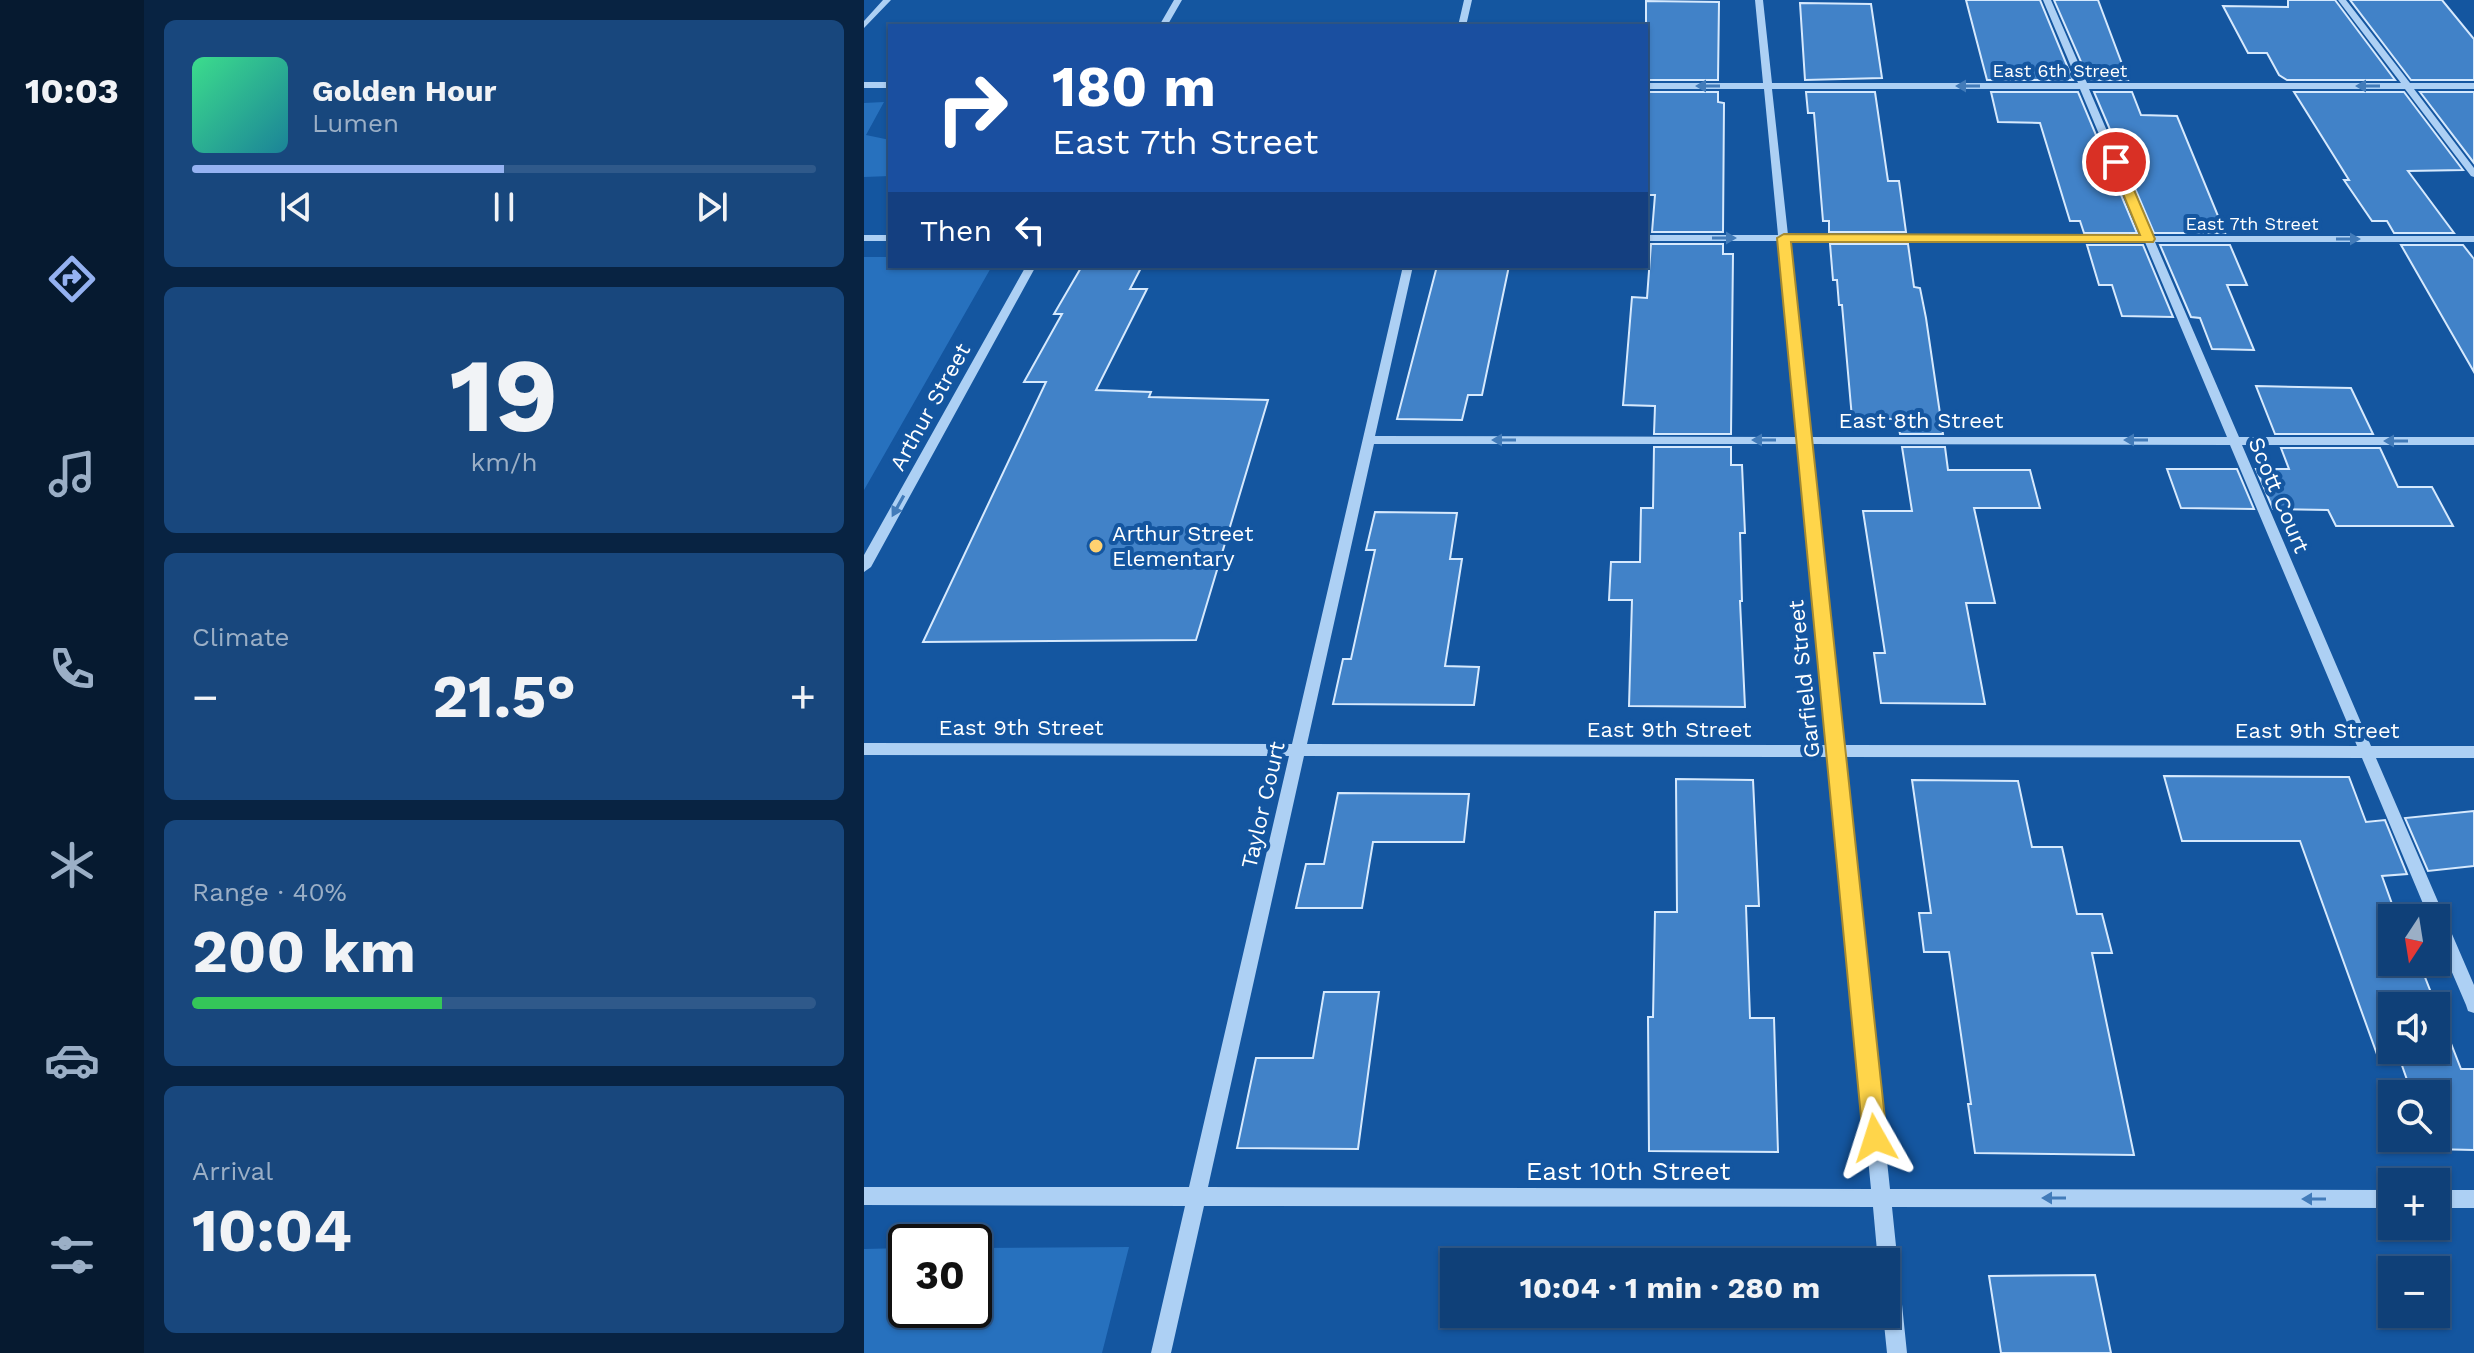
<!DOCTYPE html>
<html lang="en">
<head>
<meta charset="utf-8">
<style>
	:root { --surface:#0f4078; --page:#18477d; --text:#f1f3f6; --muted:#9bafc6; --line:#2f598a; --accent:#95b2f1 }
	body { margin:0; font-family:"Work Sans",sans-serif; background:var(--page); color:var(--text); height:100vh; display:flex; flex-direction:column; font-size:30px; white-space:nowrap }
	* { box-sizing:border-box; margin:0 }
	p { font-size:26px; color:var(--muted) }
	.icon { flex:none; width:44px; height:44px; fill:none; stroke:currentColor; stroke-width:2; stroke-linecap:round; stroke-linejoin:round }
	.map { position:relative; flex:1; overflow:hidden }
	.panel { display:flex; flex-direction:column; gap:20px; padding:20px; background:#082342; width:720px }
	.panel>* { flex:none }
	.banner { position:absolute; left:24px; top:24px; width:760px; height:244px; border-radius:0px; box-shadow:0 2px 6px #0004,0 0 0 2px var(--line); background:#1a4fa0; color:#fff; overflow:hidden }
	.needle { width:52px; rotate:192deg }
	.fabs { position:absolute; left:1514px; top:904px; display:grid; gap:16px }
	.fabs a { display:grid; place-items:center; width:72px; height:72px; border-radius:0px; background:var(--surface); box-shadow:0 2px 6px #0004,0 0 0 2px var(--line); font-size:40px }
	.speed { position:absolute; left:24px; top:1224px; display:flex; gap:16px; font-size:40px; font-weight:700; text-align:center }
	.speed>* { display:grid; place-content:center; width:104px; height:104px; border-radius:50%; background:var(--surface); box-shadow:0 2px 6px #0004,0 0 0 2px var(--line); line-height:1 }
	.speed .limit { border:4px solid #111; border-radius:12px; background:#fff; color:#111 }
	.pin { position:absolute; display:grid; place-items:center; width:68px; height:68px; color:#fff; margin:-34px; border:4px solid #fff; border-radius:50%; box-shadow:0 2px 8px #0007 }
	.me { position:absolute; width:88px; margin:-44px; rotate:354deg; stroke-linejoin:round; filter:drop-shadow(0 0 6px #0008) }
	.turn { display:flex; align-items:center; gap:28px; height:168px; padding:0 32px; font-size:36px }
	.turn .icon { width:104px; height:104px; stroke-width:2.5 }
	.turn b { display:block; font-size:56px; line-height:68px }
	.then { display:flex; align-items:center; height:76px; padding:0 32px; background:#0003; gap:16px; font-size:30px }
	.big { font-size:60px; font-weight:700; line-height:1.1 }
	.panel .card { flex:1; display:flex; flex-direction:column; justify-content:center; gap:12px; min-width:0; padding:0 28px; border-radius:12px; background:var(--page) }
	.panel .dial { align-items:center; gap:0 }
	.dial b { font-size:104px; line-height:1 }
	.song { display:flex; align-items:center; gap:24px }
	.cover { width:96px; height:96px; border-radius:12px; background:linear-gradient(135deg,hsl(150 70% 55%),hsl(190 70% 35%)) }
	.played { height:8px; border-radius:4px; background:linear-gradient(90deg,var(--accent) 50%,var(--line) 50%) }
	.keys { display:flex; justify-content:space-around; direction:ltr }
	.heat { display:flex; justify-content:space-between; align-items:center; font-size:44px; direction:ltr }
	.charge { height:12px; border-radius:6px; background:linear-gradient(90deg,#34c759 40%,var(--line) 0) }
	.trip { position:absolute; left:576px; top:1248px; width:460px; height:80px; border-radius:0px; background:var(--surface); box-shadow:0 2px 6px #0004,0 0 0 2px var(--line); font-weight:700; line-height:80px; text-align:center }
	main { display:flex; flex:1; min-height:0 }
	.tab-bar { display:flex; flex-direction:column; width:144px; justify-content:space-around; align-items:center; background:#061a30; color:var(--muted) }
	.tab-bar .icon { width:56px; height:56px }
	.tab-bar .on { color:var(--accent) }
	.tab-bar b { font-size:36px; color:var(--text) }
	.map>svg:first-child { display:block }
</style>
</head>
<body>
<main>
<nav class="tab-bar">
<b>10:03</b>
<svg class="icon on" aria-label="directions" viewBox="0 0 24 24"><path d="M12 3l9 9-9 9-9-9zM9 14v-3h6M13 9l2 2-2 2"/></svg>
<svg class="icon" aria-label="music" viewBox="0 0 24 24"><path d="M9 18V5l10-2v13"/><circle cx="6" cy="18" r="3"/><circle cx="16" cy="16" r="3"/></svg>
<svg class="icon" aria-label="phone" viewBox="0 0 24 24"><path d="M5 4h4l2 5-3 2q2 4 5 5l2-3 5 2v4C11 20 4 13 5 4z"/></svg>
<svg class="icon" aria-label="climate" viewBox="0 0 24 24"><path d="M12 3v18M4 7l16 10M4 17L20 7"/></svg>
<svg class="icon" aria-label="car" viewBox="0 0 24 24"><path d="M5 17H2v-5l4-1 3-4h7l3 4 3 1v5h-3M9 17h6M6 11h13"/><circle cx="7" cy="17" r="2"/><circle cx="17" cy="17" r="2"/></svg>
<svg class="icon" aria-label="filters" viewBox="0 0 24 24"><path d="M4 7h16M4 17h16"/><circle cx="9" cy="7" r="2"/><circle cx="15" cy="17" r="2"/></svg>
</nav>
<section class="panel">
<div class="card">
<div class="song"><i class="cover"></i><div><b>Golden Hour</b><p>Lumen</p></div></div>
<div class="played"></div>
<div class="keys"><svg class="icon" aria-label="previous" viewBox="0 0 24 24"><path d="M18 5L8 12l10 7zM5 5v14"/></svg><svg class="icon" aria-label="pause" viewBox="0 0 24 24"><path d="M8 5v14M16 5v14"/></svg><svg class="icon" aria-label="next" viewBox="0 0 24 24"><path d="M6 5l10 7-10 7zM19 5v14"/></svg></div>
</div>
<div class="card dial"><b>19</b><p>km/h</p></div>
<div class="card"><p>Climate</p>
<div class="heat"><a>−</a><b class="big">21.5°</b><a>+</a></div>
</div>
<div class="card"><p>Range · 40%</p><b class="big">200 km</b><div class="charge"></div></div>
<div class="card"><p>Arrival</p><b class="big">10:04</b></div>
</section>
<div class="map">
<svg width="1610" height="1353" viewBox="0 0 1610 1353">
	<rect width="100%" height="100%" fill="#1456a0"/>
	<path fill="#2771be" d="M20 102 2 135 26 140V176L0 177V103Z
		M0 257H26V266H128L0 490Z
		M265 1247 238 1353H0V1249L42 1248V1310H110V1248Z"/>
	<path fill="#4182c8" stroke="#d6e9fd" stroke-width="2" fill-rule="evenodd" d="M1102 0H1176L1209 80H1123Z
		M1190 0H1234L1264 80H1225Z
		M1424 0H1471L1531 80H1423L1415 75 1403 53H1384L1359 6 1424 7Z
		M1486 0H1578L1610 39V80H1547Z
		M782 1 855 2 854 80H782Z
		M936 3 1007 4 1018 78 941 80Z
		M782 92H854V102L860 103 859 232H788L791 195H782Z
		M942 92H1011L1024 181H1035L1042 232H965V221H959L950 113H944Z
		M1127 92H1214L1273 233H1220L1216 221H1206L1176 123 1134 122Z
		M1230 92H1268L1277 115 1313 116 1361 233H1290Z
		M1430 92H1540L1599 170 1544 171 1590 233H1530L1523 221H1508L1480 180H1485Z
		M1556 92H1610V163Z
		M787 244H859V254H869L867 434H790L791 406 759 405 768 297 783 298Z
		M966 244H1044L1050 287 1056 288 1062 318 1079 434H1036L1033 419 988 418 978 305H975L973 280H969Z
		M1223 245H1279L1309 317 1258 316 1248 285H1235Z
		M1296 245H1366L1383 285H1363L1390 350 1348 349 1336 318 1327 317Z
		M1537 245H1599L1610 259V372Z
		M218 266H278L266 289H283L232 390 287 392 285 397 404 400 332 640 59 642 182 382H160L198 314H190Z
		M573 266H645L618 395H604L598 420 533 419Z
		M1392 386 1487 388 1509 434H1411Z
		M790 447H867V465H878L881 533H876L878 601H876L881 707 765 706 768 600H745L747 562H776L777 508H789Z
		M1038 447H1081L1084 470H1166L1176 508H1110L1131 603H1102L1121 704 1017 703 1010 653H1021L999 511H1048Z
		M1417 448H1516L1534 487H1568L1589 526H1472L1464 510 1409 509 1392 469H1425Z
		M1303 469H1373L1390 509 1317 508Z
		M511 512 593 513 586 559H598L581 666 615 667 610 705 469 704 479 659H487L511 550H502Z
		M1300 776 1485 777 1502 822 1521 820 1543 874 1518 876 1528 904V962H1555L1597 1069H1610V1150L1568 1149 1564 1138H1572V1094H1548L1535 1057H1514L1436 841H1318ZM1528 1006H1572V1050H1528Z
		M812 779 889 780 895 906H882L886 1018H910L914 1152 785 1151 784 1017H789L791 912H813Z
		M1048 780 1154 781 1168 847H1198L1213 914H1238L1248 953H1228L1270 1155 1111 1153 1104 1104H1107L1085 952H1060L1055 913H1067Z
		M474 793 605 794 600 842H509L498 908H432L442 864H460Z
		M1610 811V866L1564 871 1541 818Z
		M460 992H515L494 1149 373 1148 392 1058H449Z
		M1231 1275 1247 1353H1137L1125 1276Z"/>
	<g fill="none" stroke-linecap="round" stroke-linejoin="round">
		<path fill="#add0f4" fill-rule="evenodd" d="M19 0H27L0 28V21Z
			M310 0H318L303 26H295Z
			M600 0H608L602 26H594Z
			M891 0H899L908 83H1214L1179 0H1187L1223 83H1537L1474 0H1482L1546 83H1610V89H1550L1610 168V177L1607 176 1541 89H1225L1288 236H1610V242H1291L1375 437H1610V445H1378L1507 746H1610V758H1512L1610 985V1013L1604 1011 1602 1005 1572 935V918H1565L1498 758 980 757 1026 1189 1528 1190V1208L1028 1207 1043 1353H1023L1019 1314H1022V1262H1014L1009 1207 340 1206 307 1353H287L321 1206 0 1205V1187H325L425 756 0 755V743L428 744 539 266H549L511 436 934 437 915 241H782V235H914L900 89H782V83H899ZM908 89H1216L1278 236 924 235ZM925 241 1281 242 1363 437H945ZM510 444H934L964 745 443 744ZM946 444 1366 445 1493 746 978 745ZM440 756 965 757 1007 1189 344 1187Z
			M0 82H26V88H0Z
			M0 235H26V241H0Z
			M162 266H172L7 567 0 572V555Z
			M1572 1190H1610V1208H1572Z"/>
	</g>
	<defs><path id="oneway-solid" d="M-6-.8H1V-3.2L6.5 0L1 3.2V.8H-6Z" transform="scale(2)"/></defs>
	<g fill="#427bb9">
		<use href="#oneway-solid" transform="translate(844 86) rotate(-180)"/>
		<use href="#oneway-solid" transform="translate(1104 86) rotate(-180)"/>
		<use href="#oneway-solid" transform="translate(1504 86) rotate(-180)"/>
		<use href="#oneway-solid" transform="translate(860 238)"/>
		<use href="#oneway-solid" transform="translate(1484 239)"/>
		<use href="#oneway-solid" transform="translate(640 440) rotate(-180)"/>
		<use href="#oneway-solid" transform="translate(900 440) rotate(-180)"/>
		<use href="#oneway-solid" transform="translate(1272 440) rotate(-180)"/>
		<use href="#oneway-solid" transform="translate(1532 441) rotate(-180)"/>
		<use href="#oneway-solid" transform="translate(34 506) rotate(119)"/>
		<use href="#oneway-solid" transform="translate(1190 1198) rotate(-180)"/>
		<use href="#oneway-solid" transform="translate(1450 1199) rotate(-180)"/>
	</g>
	<path fill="#ffd54a" stroke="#a68a30" stroke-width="2" d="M1252 159 1258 162 1291 239 1289 242H927L1023 1138 1020 1147 1011 1150 1003 1147 999 1138 913 238 920 234 1276 235 1246 162Z"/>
	<circle fill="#ffd170" stroke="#1456a0" stroke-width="3" cx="232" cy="546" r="8"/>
	<g text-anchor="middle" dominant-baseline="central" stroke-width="8" stroke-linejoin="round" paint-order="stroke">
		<g font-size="18" fill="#fff" stroke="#1456a0">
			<text x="1196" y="70">East 6th Street</text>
			<text x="1388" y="223">East 7th Street</text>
		</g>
		<g font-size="22" fill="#fff" stroke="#1456a0">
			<text transform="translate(66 407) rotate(-61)">Arthur Street</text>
			<text x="1057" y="420">East 8th Street</text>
			<text transform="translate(1415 495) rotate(67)">Scott Court</text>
			<text transform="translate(940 679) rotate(-96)">Garfield Street</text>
			<text x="157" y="727">East 9th Street</text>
			<text x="805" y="729">East 9th Street</text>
			<text x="1453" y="730">East 9th Street</text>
			<text transform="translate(399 805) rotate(-77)">Taylor Court</text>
		</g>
		<g font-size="22" fill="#fff" stroke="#1456a0" text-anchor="start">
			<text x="248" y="533">Arthur Street<tspan x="248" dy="25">Elementary</tspan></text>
		</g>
		<g font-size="26" fill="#fff" stroke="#1456a0">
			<text x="764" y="1171">East 10th Street</text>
		</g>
	</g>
</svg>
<div class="fabs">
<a><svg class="needle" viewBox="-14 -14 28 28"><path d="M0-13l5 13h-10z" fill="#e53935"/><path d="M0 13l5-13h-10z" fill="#9bafc6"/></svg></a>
<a><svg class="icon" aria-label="sound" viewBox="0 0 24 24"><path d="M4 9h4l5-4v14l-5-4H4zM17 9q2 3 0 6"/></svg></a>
<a><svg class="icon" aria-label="search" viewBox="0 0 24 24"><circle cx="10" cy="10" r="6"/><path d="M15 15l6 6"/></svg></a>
<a>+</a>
<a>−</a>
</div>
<div class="speed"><div class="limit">30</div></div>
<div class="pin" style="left:1252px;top:162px;background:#d93025"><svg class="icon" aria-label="arrive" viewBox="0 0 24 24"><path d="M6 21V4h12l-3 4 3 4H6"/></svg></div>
<svg class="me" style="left:1011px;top:1138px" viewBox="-20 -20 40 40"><path d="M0-17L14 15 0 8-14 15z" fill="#ffd54a" stroke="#fff" stroke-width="4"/></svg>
<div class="trip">10:04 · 1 min · 280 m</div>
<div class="banner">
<div class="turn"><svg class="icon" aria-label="right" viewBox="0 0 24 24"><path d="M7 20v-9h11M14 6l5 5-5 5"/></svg><div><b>180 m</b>East 7th Street</div></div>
<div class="then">Then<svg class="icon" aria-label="left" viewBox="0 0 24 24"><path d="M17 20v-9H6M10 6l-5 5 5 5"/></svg></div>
</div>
</div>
</main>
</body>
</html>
